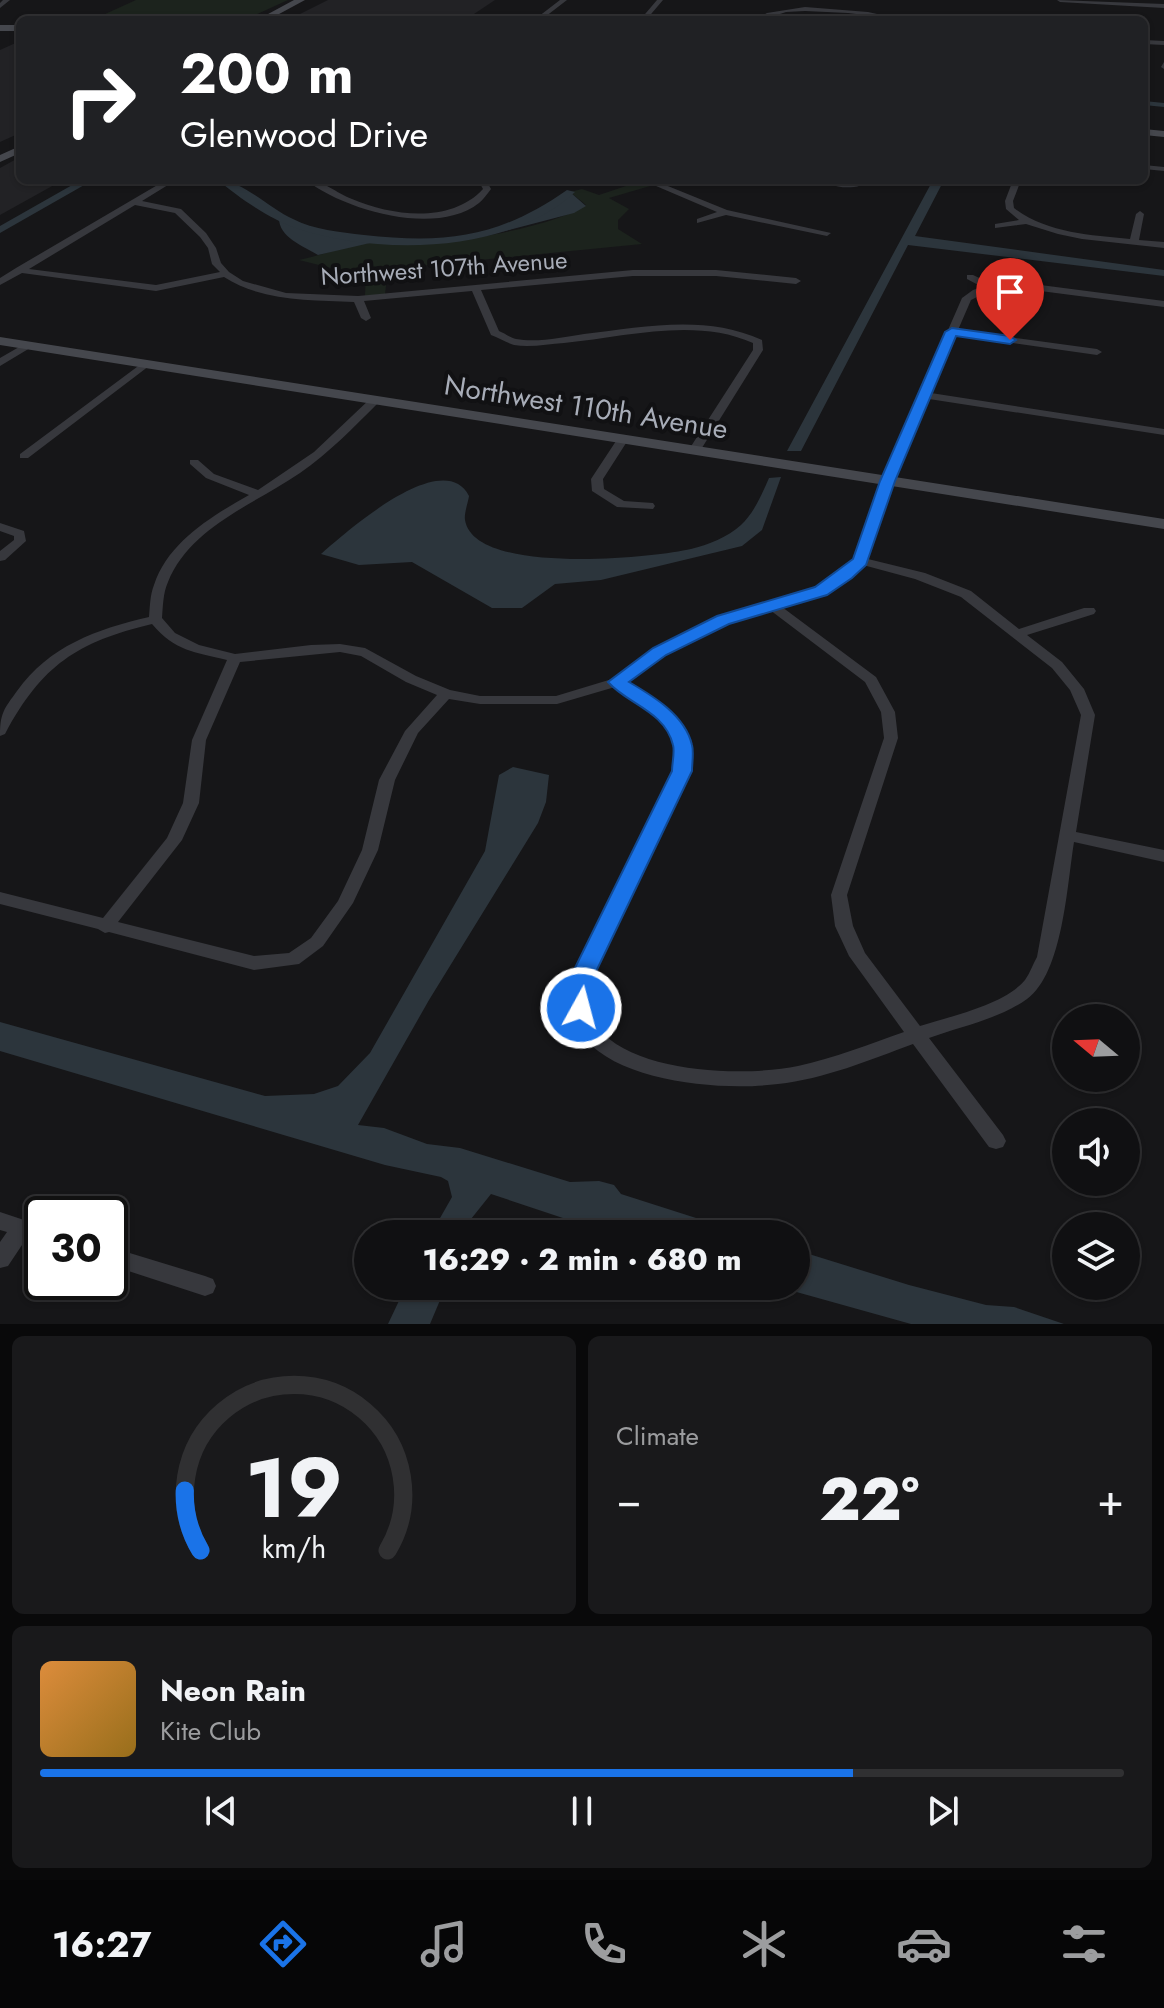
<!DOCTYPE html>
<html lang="en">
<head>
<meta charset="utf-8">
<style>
	:root { --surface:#101012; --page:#19191b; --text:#f1f3f6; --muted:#9c9d9f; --line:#303032; --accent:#1a73e8 }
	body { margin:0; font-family:Jost,sans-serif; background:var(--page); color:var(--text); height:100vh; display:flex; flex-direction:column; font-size:30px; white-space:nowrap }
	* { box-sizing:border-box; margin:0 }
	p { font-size:26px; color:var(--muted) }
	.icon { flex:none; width:44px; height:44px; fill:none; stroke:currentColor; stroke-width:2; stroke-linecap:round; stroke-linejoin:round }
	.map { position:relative; height:1324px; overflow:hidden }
	.drawer { display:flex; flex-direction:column; gap:12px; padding:12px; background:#09090a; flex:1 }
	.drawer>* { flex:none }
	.hud { position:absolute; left:16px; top:16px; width:1132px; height:168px; border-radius:12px; box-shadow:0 2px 6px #0004,0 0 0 2px var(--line); background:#202124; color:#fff; overflow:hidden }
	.needle { width:52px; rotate:289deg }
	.controls { position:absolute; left:1052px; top:1004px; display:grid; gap:16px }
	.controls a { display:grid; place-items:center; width:88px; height:88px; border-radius:50%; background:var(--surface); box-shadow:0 2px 6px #0004,0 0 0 2px var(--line); font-size:40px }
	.speed { position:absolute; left:24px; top:1196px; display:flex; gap:16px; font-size:40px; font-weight:700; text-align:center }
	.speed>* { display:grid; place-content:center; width:104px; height:104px; border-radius:50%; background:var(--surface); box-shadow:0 2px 6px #0004,0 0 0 2px var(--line); line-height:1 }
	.speed .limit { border:4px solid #111; border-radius:12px; background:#fff; color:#111 }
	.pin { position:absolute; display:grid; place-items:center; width:68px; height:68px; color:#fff; margin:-82px -34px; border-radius:50% 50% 50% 0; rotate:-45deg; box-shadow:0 0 8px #0007 }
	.pin .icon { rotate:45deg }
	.me { position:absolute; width:88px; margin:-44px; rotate:7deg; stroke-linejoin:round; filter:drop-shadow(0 0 6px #0008) }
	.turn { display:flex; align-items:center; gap:28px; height:168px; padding:0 32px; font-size:36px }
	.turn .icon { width:104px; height:104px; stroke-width:2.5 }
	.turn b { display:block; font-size:56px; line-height:68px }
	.big { font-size:60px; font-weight:800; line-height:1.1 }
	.drawer .widget { flex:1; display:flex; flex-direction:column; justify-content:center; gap:12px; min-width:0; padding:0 28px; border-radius:12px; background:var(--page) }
	.drawer .dial { align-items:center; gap:0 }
	.dial svg { height:208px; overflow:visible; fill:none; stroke:var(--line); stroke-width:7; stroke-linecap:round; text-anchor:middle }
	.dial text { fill:var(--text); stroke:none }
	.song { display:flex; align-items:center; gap:24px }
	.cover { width:96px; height:96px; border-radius:12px; background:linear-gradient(135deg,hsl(30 70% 55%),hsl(40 70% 35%)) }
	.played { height:8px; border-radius:4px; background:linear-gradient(90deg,var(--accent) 75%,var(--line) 75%) }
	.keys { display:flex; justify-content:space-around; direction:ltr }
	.heat { display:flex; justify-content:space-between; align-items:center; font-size:44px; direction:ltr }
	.drawer .tiles { flex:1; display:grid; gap:12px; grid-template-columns:1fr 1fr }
	.widget:last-child { grid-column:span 2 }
	.trip { position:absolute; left:354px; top:1220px; width:456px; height:80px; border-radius:40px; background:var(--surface); box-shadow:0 2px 6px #0004,0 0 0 2px var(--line); font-weight:800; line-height:80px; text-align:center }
	.menu { display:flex; height:128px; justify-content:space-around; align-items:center; background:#060607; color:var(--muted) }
	.menu .icon { width:56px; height:56px }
	.menu .selected { color:var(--accent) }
	.menu b { font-size:36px; color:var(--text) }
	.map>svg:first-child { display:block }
</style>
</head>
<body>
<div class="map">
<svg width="1164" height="1324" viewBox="0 0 1164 1324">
	<rect width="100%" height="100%" fill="#161618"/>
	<path fill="#222225" d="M328 0H495L465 20H288Z
		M20 41V133L0 142V50Z
		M20 157V180H63L0 215V168Z"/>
	<path fill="#1c231d" d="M136 0H288L244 20H92Z
		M641 181 650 186 609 198 629 209 618 220V229L642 244 388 269 385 294 365 296 366 270 335 269 299 260C326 254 355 243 383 240 396 239 411 243 425 243 465 242 554 226 586 205L570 192 582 189 599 195Z"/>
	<path fill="#2c353c" d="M933 180H944L915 236 1164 270V276L908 245 801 451H787Z
		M570 192 586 206 574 213 501 232 527 222Z
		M279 215 313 229 383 240 318 255C302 245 277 237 279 215Z
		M781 477 762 530 742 546 601 580 555 584 522 608H492L412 562 359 565 321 554C346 532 443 446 469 496 468 503 464 513 465 520 474 576 652 558 691 549 708 545 728 537 741 525 754 513 762 494 769 478Z
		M513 767 549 775 546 802 538 823 429 1000 358 1125 384 1128 427 1144 460 1148 570 1182 599 1181 614 1185 621 1194 746 1234H611L491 1194 471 1219 465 1234H431L452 1197 448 1181 441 1177 385 1165 0 1051V1022L265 1096 314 1094 338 1086 370 1053 485 851 499 775Z
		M796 1250 909 1285 986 1305 1014 1307 1064 1324H911L775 1286H796Z
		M406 1286H446L430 1324H388Z"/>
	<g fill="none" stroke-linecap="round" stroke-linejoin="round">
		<path fill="#2c353c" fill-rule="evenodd" d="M1144 101 1164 103V107L1144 105Z
			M81 180H93L0 233V226Z
			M218 180C242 180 270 209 293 219 314 230 340 232 364 235 446 244 498 238 567 190L575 192C509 254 377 256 296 228 270 219 239 198 218 180Z"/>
		<path fill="#37383d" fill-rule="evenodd" d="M3 0H10L0 8V3Z
			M560 0H567L541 20H534Z
			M657 0H663L646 20H640Z
			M1057 0 1164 4V8L1060 2Z
			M805 7 868 12 904 20 848 13 805 11 786 12 762 20H754L767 13Z
			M1144 40 1164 41V45L1144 44Z
			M1164 62V69L1161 67Z
			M1144 165 1164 167V171L1144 169Z
			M166 180H176L142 201 181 209 206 233 216 248 221 263 229 272 243 281 286 293 358 296 633 270H716L796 278 801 281 796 284 716 276H633L481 290 499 331C504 333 511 338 516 339 537 343 564 337 584 334 644 327 705 314 762 340L763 350 700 451 694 454 688 451 753 350V343C695 317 625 337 564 343 548 344 530 348 514 345 507 343 499 338 491 335L472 291 364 301 371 318 366 321 361 318 354 302C310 300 263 302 224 277L156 291 22 273 0 285V278L16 268ZM135 205 175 213 200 237 208 248 212 264 220 272 156 285 29 269Z
			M306 180C323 180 336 193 352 199 392 216 451 224 483 189L478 180H486L491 189C487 194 483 200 479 203 436 237 344 210 306 180Z
			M642 180H653L727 210 831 233 827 236 726 215 697 223V219L717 212Z
			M871 180C861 189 841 189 830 184L834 182Z
			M1013 180H1021L1013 201 1014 208C1047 233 1090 235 1130 239L1136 214 1140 211 1144 214 1139 240 1164 242V248L1082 239 1058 234 1026 224 995 228V224L1019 220 1006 209 1005 201Z
			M967 275H973L992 284 1025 283 1164 301V307L1025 289 991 290 971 300 958 330 1097 349 1102 352 1097 355 956 335 931 393 1164 429V435L929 399 894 481 868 559 925 573 971 591 1019 629 1084 608H1094L1096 611 1094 614 1027 635 1062 662 1084 689 1095 715 1076 832 1164 850V862L1074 842C1067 885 1063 973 1027 999 999 1019 962 1026 929 1038L1003 1135 1006 1141 1003 1147 996 1149 989 1147 913 1044C870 1060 824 1079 778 1084 723 1091 623 1083 585 1039 571 1023 572 1000 572 980L674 771C677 721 654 711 615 687L557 704H480L449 699 418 733 395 780 378 850 353 903 323 946 299 964 254 970 109 932 105 933 98 929 0 904V892L103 918 167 838 183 803 192 740 227 660C194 652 175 651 152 624 77 642 42 665 5 734L0 736C0 713 4 709 17 691 49 646 97 629 149 617 150 606 150 595 154 585 168 542 212 516 249 495L206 478 190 464V460H198L214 474 258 490 314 452 371 398H379V402C354 427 329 453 300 473 255 504 190 527 168 582 163 593 163 606 162 618L175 633 199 645 235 654 311 645 340 644 365 648 416 676 450 690 480 696H556L612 679 655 648 718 617 816 588 855 559 882 481 962 298 973 290 982 287 967 279ZM863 565 915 579 961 597 1052 668 1070 690 1081 715 1037 957C1033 964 1030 973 1025 980 1004 1005 951 1016 920 1026L865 953 853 926 847 895 898 738 895 712 876 677 782 607 826 594ZM770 610 865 682 881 712 884 738 831 895 835 926 849 956 904 1032C870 1044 834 1058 798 1066 745 1077 635 1074 598 1028 588 1016 590 995 590 980L690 771C692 720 667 706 627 682 674 648 714 627 770 610ZM340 652 361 656 406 682 437 695 405 731 379 780 362 850 338 901 311 938 289 953 254 956 118 922 182 840 199 803 206 740 240 662Z
			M26 343 30 344V348L0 366V358Z
			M145 361 149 362V366L28 458H20V454Z
			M622 437 628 440 603 479 604 489 624 501 653 503 655 506 653 509 617 507 592 491 591 479 618 438Z
			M0 523 24 531 26 541 5 560 0 561V551L14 540V536L0 531Z
			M0 1212 42 1226V1244L26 1239 8 1266 0 1268V1242L7 1232 0 1230Z
			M110 1247 205 1276 213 1279 216 1286 213 1293 205 1296 110 1265Z"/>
		<path fill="#45474d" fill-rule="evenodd" d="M294 0H305L268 20H257Z
			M0 25H20V31H0Z
			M1144 129 1164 131V137L1144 135Z
			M20 146V153L0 162V155Z
			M0 337 1164 519V529L0 345Z"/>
	</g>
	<path fill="#1a73e8" stroke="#114b97" stroke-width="2" d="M952 328 1010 336 1016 340 1010 344 956 336 895 481 866 565 852 578 827 595 729 624 666 655 629 682C653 696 685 715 692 745 694 752 692 763 692 771L592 980 593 1008 590 1014 581 1017 573 1014 569 1008V980L672 771C672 763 675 752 673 745 665 711 627 704 608 682L653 648 717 616 815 587 853 559 880 481 945 332Z"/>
	<g text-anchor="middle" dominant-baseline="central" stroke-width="8" stroke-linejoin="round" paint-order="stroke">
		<g font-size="24" fill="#a8adb8" stroke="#111113">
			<text transform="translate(444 268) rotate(-4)">Northwest 107th Avenue</text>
		</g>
		<g font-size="28" fill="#a8adb8" stroke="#111113">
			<text transform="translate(586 407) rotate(9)">Northwest 110th Avenue</text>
		</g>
	</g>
</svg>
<div class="controls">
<a><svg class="needle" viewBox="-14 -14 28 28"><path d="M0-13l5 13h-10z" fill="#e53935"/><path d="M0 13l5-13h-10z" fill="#9c9d9f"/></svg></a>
<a><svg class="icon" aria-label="sound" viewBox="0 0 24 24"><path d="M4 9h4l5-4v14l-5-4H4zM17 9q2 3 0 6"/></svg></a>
<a><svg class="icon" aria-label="layers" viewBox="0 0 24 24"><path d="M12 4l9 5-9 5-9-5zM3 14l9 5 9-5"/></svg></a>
</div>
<div class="speed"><div class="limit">30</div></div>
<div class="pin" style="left:1010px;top:340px;background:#d93025"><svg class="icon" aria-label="arrive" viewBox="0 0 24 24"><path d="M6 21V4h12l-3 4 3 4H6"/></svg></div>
<svg class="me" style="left:581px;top:1008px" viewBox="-20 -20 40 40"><circle r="17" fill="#1a73e8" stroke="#fff" stroke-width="3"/><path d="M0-11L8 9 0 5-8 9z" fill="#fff"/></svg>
<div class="trip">16:29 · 2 min · 680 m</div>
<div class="hud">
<div class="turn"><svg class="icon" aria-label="right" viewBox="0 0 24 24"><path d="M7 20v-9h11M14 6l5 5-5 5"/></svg><div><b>200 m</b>Glenwood Drive</div></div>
</div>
</div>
<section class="drawer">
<div class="tiles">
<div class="widget dial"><svg viewBox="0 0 100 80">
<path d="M14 69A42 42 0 1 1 86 69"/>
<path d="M14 69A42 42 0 0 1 8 46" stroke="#1a73e8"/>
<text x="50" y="56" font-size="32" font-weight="700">19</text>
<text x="50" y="72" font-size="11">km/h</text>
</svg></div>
<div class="widget"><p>Climate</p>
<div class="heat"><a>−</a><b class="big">22°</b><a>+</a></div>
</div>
<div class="widget">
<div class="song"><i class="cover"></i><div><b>Neon Rain</b><p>Kite Club</p></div></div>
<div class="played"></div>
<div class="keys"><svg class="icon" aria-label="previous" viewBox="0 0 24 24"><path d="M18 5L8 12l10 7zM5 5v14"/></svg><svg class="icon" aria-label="pause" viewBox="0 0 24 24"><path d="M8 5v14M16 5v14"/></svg><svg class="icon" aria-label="next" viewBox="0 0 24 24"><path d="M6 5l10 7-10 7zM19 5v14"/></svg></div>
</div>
</div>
</section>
<nav class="menu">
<b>16:27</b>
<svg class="icon selected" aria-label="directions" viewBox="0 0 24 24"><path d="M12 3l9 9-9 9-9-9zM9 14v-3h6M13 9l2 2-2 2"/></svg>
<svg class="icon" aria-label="music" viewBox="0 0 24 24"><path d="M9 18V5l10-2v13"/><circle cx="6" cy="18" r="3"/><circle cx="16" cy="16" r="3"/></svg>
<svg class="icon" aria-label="phone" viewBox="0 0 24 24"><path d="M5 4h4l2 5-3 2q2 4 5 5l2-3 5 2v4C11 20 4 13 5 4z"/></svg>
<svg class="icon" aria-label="climate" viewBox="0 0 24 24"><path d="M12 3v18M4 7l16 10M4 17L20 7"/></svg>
<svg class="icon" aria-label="car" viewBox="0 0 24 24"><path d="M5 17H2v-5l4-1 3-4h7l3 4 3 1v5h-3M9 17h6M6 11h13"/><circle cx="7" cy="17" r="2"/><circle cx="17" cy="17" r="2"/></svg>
<svg class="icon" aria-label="filters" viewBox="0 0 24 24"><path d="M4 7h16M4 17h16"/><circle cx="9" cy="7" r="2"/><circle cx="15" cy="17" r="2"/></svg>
</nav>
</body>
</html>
